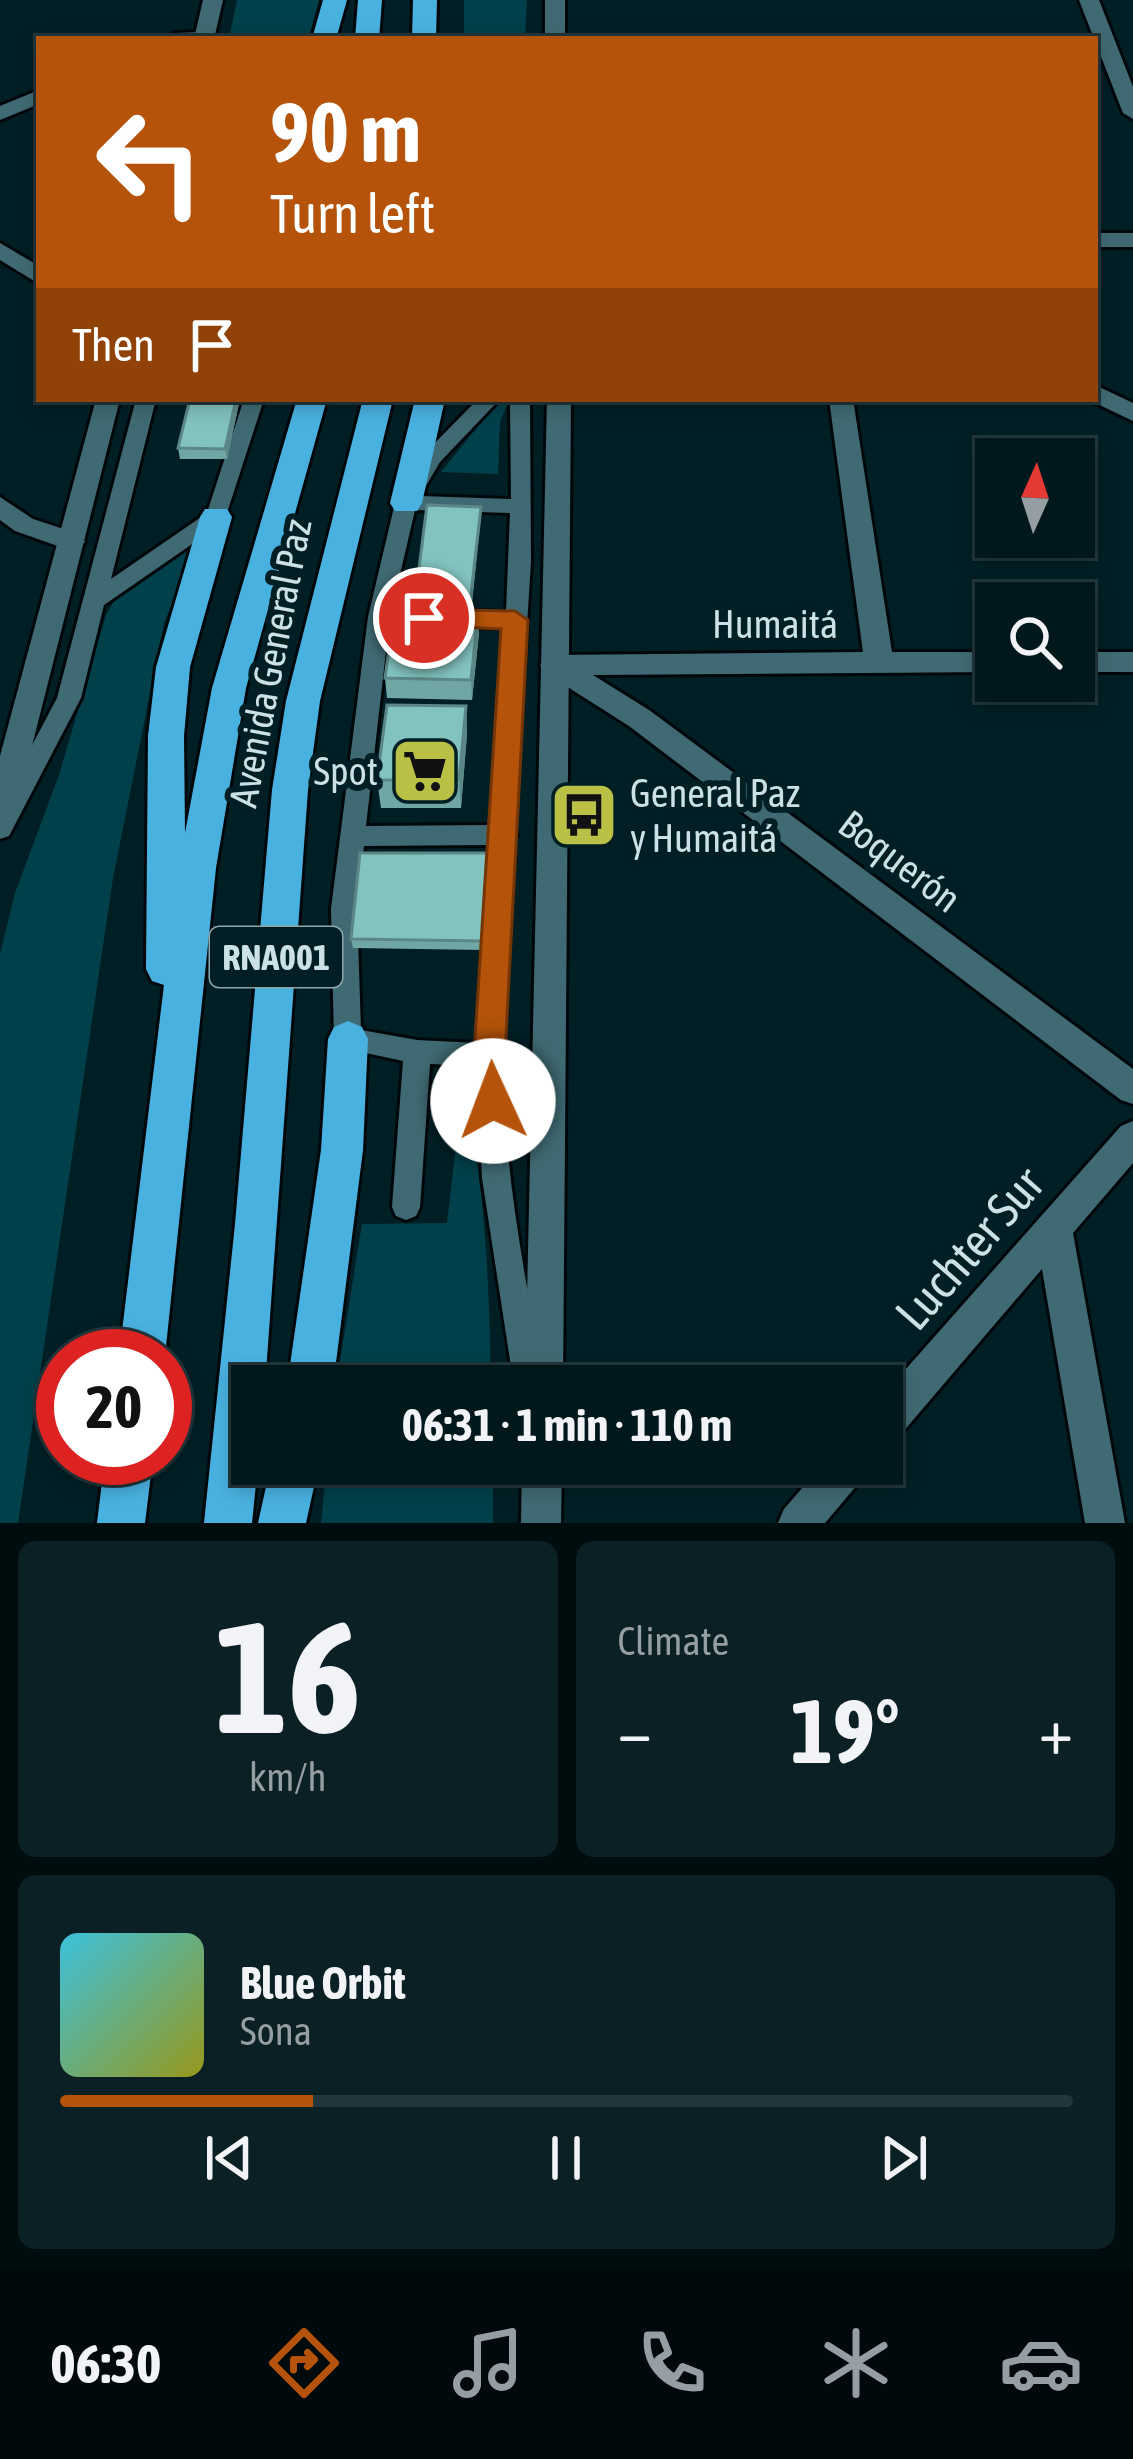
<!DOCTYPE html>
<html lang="en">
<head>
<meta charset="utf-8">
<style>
	:root { --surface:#00171c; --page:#0a2025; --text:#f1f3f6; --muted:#959fa3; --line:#22363b; --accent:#b45309 }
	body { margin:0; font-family:"Asap Condensed",sans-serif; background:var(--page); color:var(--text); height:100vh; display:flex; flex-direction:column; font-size:45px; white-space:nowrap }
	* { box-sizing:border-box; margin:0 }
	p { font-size:39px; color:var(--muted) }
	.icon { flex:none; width:66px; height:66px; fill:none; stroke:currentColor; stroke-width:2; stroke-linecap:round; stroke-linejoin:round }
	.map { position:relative; height:1523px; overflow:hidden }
	.details { display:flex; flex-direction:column; gap:18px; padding:18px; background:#000d0f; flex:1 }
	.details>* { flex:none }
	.banner { position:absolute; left:36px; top:36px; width:1062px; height:366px; border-radius:0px; box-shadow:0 6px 18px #0003,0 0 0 3px var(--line); background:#b45309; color:#fff; overflow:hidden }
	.needle { width:78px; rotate:3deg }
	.tools { position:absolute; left:975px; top:438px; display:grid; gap:24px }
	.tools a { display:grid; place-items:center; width:120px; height:120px; border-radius:0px; background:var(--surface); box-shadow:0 6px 18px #0003,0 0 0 3px var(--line); font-size:60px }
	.speed { position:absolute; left:36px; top:1329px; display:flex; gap:24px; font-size:60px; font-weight:700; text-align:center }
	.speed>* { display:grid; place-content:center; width:156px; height:156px; border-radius:50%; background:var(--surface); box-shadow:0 6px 18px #0003,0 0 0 3px var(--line); line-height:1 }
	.speed .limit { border:18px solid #d22; background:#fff; color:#111 }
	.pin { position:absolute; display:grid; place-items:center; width:102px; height:102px; color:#fff; margin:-51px; border:6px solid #fff; border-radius:50%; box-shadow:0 3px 12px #0007 }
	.me { position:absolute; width:132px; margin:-66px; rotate:358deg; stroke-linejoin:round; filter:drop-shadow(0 0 9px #0008) }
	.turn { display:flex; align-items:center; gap:42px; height:252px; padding:0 36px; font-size:54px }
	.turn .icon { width:156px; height:156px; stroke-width:2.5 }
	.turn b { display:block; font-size:84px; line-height:102px }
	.then { display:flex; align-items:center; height:114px; padding:0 36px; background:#0003; gap:24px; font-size:45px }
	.big { font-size:90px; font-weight:700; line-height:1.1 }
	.details .tile { flex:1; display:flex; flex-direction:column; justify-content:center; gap:18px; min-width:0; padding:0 42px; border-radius:18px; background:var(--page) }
	.details .dial { align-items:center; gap:0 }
	.dial b { font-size:156px; line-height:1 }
	.song { display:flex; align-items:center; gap:36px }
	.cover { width:144px; height:144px; border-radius:18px; background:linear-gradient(135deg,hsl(190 70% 55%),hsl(60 70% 35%)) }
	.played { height:12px; border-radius:6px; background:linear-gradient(90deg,var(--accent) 25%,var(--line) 25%) }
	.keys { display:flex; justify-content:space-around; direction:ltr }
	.heat { display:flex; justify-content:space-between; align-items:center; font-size:66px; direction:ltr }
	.details .tiles { flex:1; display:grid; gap:18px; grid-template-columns:1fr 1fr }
	.tile:last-child { grid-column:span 2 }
	.trip { position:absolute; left:231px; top:1365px; width:672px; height:120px; border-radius:0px; background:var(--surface); box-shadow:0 6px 18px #0003,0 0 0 3px var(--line); font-weight:700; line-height:120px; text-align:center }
	.tabs { display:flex; height:192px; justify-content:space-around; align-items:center; background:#00090b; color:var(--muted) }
	.tabs .icon { width:84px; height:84px }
	.tabs .selected { color:var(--accent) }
	.tabs b { font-size:54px; color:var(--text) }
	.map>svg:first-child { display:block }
</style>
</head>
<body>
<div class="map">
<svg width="1133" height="1523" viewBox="0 0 1133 1523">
	<rect width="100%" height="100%" fill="#001f25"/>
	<path fill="#00404a" d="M237 0H319L308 39H229Z
		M464 0H527L525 39H464Z
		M500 399 509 400 500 422 498 474 441 472Z
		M189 548 192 556 164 623 113 878 18 1523H0V954L15 893 59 775 106 615 118 594Z
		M463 1084C486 1185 489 1283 491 1386H336L362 1224 447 1223Z
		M327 1464H493V1523H321Z"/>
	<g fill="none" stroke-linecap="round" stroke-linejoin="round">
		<g stroke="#00080c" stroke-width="6">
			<path id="service" d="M136 399H156L111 579 207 513 244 399H264L224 522 104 605 81 698 9 836 0 839V806L57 698Z
				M478 399H500L440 462 420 496 511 499 510 399H530L531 562 514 829 517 835 513 842C508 925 501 1009 504 1092 507 1191 528 1289 544 1386H514L482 1178 476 1066 430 1064 420 1207 416 1216 406 1220 396 1216 392 1207 403 1061 338 1047 334 1039 331 909 368 617 395 503 425 453ZM415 510 510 513 506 612 392 609ZM389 625 505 628 490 825 366 826ZM488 845 477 1043 417 1040 361 1030 357 909 364 846Z"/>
		</g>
		<g stroke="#00080c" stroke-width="6">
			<path id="minor" d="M1079 0H1099L1133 87V119L1123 113Z
				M205 32 215 38 165 39 175 33Z
				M39 90V104L0 120V106Z
				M1095 233H1133V247H1095Z
				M0 243 39 266V284L0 260Z
				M1095 385 1133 403V421L1087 399H1095Z
				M829 399H853L892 652H996V672L593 675 649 710 1133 1069V1104L1121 1100 629 726 544 672 540 665 554 655 863 652Z
				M0 497 33 519 82 535 85 542 72 551 15 531 0 520Z
				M1074 652H1133V672H1074Z
				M1133 1121V1163L1073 1233 1125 1523H1085L1042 1269 896 1440 882 1446V1396L1121 1126Z
				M823 1464H869L863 1478 825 1523H778L784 1509Z"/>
		</g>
		<g stroke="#00080c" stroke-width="6">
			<path id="tertiary" d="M203 0H223L214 39H194Z
				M545 0H565V39H545Z
				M96 399H120L15 813 11 822 0 825V756Z
				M547 399H571L563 1386H525Z
				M522 1464H562L561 1523H521Z"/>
		</g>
		<g stroke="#00080c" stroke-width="6">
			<path id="motorway" d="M323 0H347L336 39H312Z
				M358 0H382L379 39H355Z
				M413 0H437L436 39H412Z
				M297 399H327L246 688 216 868 165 1356H119L164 985 152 981 146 969 148 736 156 667 200 517 205 509H227L232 517 190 667 184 736 185 833 212 688Z
				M363 399H393L320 701 308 790 265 1386H252V1464H258L252 1523H204L235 1224 272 790 286 701Z
				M415 399H445L422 503 417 511H395L390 503Z
				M348 1021 362 1027 368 1039 363 1150 333 1386H287L321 1150 328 1039 334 1027Z
				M105 1458H153L145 1523H97Z
				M271 1464H319L306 1523H258Z"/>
		</g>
		<use href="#service" fill="#406a73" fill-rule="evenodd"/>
		<use href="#minor" fill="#406a73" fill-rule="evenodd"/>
		<use href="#tertiary" fill="#406a73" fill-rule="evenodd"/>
		<use href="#motorway" fill="#49b1e0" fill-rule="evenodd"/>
	</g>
	<path fill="#70a7a4" d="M240 399 227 459H180L178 448Z
		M481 507 471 613H478L479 633 472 700 387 698 385 678 429 636 432 612 415 611V601Z
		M466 706 467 734 461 808H381L377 780Z
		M489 853 484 950 353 948 351 939Z"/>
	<path fill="#5b8886" d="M236 399H240L227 459 225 449Z
		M481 507V517L471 613 470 603Z
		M478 613 479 633 472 700 471 680Z
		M466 706 467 734 461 808 459 780Z"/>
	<path fill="#82c2bf" stroke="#5b8886" stroke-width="3" d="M190 399H236L225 449 178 448Z
		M427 505 481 507 470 603 415 601Z
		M432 611 478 613 471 680 385 678 391 635 429 636Z
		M387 705 466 706 459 780H377Z
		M360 853H489L483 941 351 939Z"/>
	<path fill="#b45309" stroke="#753606" stroke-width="3" d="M424 609 515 611 528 620 505 1054 509 1101 504 1111 493 1115 482 1111 474 1054 501 629 415 625 411 618 415 612Z"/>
	<defs>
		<g id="supermarket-square" transform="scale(3.45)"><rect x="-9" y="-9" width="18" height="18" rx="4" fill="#bac045" stroke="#001f25"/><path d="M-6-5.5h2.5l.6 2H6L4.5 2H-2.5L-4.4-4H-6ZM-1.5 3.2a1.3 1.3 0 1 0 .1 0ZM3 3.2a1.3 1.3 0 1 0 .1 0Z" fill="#111"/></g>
		<g id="bus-square" transform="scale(3.45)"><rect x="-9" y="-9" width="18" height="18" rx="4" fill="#bac045" stroke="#001f25"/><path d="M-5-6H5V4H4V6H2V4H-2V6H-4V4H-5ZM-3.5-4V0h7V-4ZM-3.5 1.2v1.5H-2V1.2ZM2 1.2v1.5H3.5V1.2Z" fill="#111"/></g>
	</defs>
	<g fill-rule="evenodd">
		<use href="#supermarket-square" x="425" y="771"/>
		<use href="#bus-square" x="584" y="815"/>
	</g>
	<g text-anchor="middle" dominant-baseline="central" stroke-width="12" stroke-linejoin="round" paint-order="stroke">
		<rect fill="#001f25" stroke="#8ea7ac" stroke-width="3" x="210" y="927" width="132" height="60" rx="9"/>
		<g font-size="36" font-weight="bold" fill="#cbe1e6">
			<text x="276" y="957">RNA001</text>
		</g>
		<g font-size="39" fill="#cbe1e6" stroke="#001f25">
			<text x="775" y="624">Humaitá</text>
			<text transform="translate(270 663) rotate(-79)">Avenida General Paz</text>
			<text transform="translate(900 861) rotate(37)">Boquerón</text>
		</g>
		<g font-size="39" fill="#cbe1e6" stroke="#001f25" text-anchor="end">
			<text x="378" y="771">Spot</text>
			<text x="630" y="793" text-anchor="start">General Paz<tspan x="630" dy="45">y Humaitá</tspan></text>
		</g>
		<g font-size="48" fill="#cbe1e6" stroke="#001f25">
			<text transform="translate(969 1248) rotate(-49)">Luchter Sur</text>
		</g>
	</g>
</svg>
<div class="tools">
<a><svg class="needle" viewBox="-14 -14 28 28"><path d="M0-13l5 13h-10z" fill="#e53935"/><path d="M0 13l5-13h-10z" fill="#959fa3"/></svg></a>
<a><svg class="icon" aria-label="search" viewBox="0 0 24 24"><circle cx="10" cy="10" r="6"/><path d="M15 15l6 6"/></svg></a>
</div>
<div class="speed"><div class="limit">20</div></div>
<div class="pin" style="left:424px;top:618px;background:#d93025"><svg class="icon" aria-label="arrive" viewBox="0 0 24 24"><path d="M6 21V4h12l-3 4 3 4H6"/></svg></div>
<svg class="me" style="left:493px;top:1101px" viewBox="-20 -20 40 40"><circle r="19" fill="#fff"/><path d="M0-13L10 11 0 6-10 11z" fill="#b45309"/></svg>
<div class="trip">06:31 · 1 min · 110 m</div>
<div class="banner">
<div class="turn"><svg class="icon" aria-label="left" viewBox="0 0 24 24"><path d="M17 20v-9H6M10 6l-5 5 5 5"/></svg><div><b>90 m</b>Turn left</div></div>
<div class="then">Then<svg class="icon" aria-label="arrive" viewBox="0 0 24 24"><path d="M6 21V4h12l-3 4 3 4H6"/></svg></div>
</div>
</div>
<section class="details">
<div class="tiles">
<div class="tile dial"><b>16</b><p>km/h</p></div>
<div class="tile"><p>Climate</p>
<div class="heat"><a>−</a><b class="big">19°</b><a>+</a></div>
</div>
<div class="tile">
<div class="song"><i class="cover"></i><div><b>Blue Orbit</b><p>Sona</p></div></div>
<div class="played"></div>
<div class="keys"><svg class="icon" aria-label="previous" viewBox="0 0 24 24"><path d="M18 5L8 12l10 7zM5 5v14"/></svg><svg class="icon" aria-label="pause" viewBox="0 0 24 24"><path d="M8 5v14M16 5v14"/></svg><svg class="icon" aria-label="next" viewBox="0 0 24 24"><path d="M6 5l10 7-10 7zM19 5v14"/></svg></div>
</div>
</div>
</section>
<nav class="tabs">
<b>06:30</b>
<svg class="icon selected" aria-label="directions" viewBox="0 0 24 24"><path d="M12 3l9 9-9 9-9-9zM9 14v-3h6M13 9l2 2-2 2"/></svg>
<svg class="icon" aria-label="music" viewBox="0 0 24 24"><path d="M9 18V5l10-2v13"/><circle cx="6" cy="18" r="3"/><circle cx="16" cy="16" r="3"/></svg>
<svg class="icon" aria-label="phone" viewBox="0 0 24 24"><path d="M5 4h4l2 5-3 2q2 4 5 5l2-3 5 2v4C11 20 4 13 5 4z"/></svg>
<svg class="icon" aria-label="climate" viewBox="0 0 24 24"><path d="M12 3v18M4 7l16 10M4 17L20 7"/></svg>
<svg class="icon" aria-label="car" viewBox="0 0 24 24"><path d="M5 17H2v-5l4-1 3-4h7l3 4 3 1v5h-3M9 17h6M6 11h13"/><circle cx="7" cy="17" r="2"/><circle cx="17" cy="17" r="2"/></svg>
</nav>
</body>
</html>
